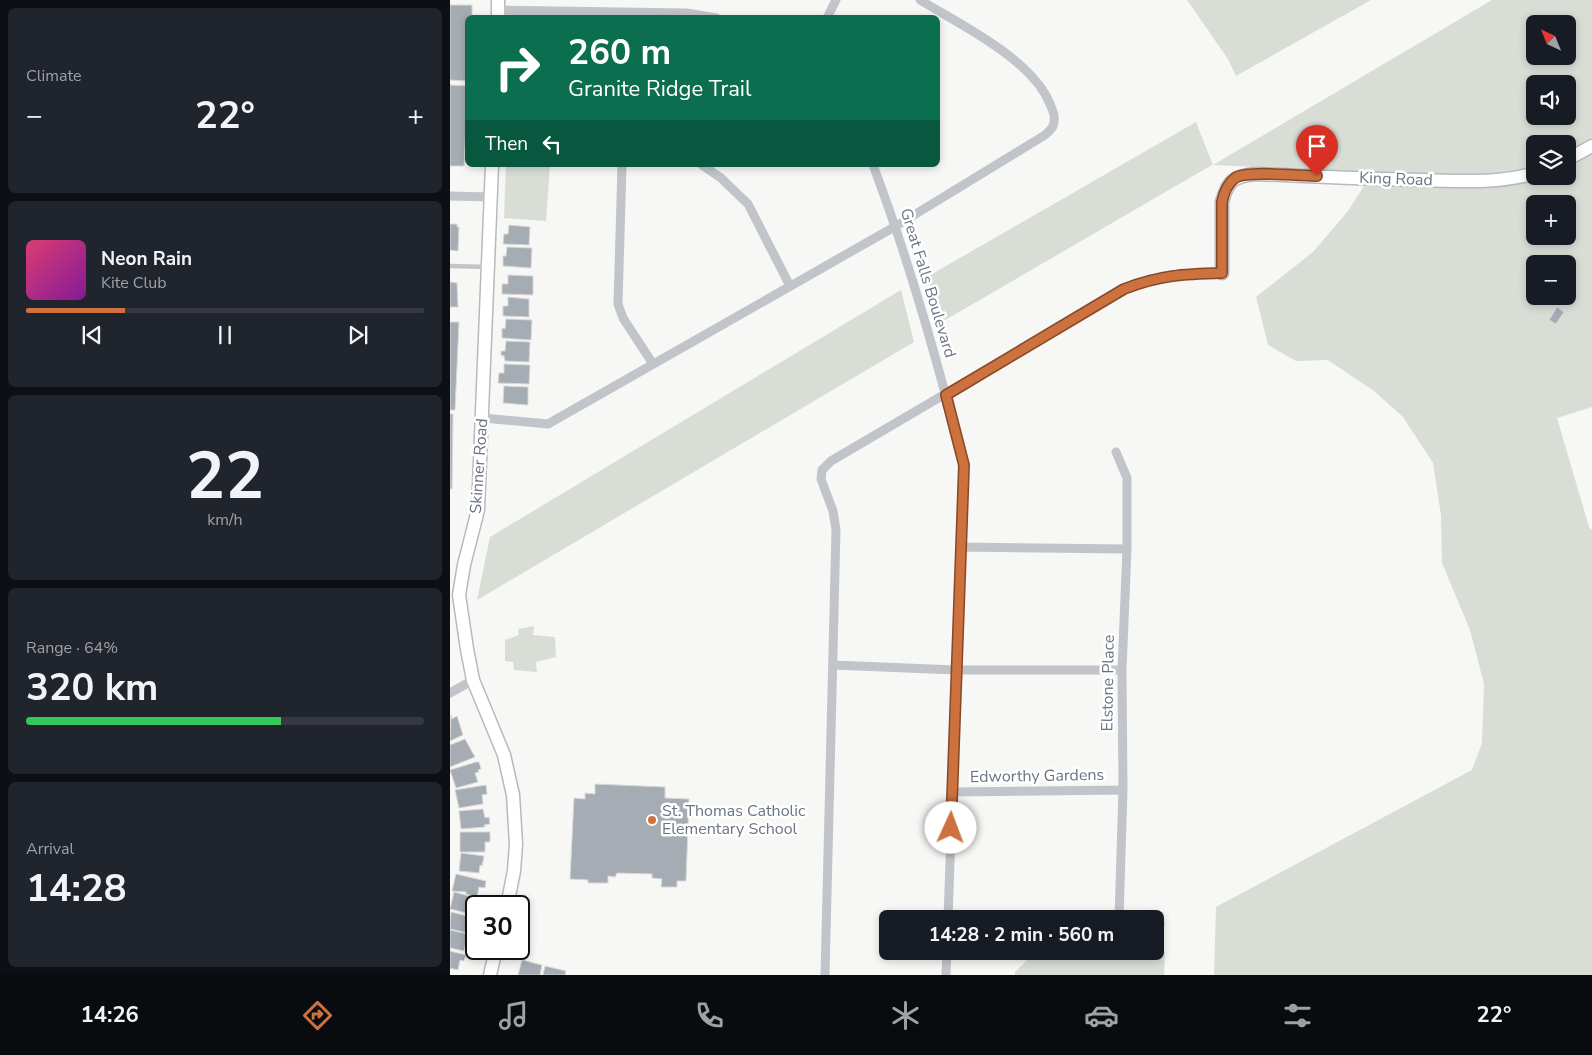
<!DOCTYPE html>
<html lang="en">
<head>
<meta charset="utf-8">
<style>
	:root { --surface:#171b24; --page:#20242c; --text:#f1f3f6; --muted:#9ea1a6; --line:#363941; --accent:#cd713e }
	body { margin:0; font-family:"Nunito Sans",sans-serif; background:var(--page); color:var(--text); height:100vh; display:flex; flex-direction:column; font-size:19px; white-space:nowrap }
	* { box-sizing:border-box; margin:0 }
	p { font-size:16px; color:var(--muted) }
	.icon { flex:none; width:28px; height:28px; fill:none; stroke:currentColor; stroke-width:2; stroke-linecap:round; stroke-linejoin:round }
	.map { position:relative; flex:1; overflow:hidden }
	.drawer { display:flex; flex-direction:column; gap:8px; padding:8px; background:#0d0f14; width:450px }
	.drawer>* { flex:none }
	.top-card { position:absolute; left:15px; top:15px; width:475px; height:152px; border-radius:8px; box-shadow:0 2px 8px #0003; background:#0b6e4f; color:#fff; overflow:hidden }
	.needle { width:32px; rotate:317deg }
	.buttons { position:absolute; left:1076px; top:15px; display:grid; gap:10px }
	.buttons a { display:grid; place-items:center; width:50px; height:50px; border-radius:8px; background:var(--surface); box-shadow:0 2px 8px #0003; font-size:25px }
	.speed { position:absolute; left:15px; top:895px; display:flex; gap:10px; font-size:25px; font-weight:700; text-align:center }
	.speed>* { display:grid; place-content:center; width:65px; height:65px; border-radius:50%; background:var(--surface); box-shadow:0 2px 8px #0003; line-height:1 }
	.speed .limit { border:2px solid #111; border-radius:8px; background:#fff; color:#111 }
	.pin { position:absolute; display:grid; place-items:center; width:42px; height:42px; color:#fff; margin:-51px -21px; border-radius:50% 50% 50% 0; rotate:-45deg; box-shadow:0 0 5px #0007 }
	.pin .icon { rotate:45deg }
	.me { position:absolute; width:55px; margin:-28px; rotate:2deg; stroke-linejoin:round; filter:drop-shadow(0 0 4px #0008) }
	.turn { display:flex; align-items:center; gap:18px; height:105px; padding:0 20px; font-size:22px }
	.turn .icon { width:65px; height:65px; stroke-width:2.5 }
	.turn b { display:block; font-size:35px; line-height:42px }
	.then { display:flex; align-items:center; height:48px; padding:0 20px; background:#0003; gap:10px; font-size:19px }
	.big { font-size:38px; font-weight:700; line-height:1.1 }
	.drawer .card { flex:1; display:flex; flex-direction:column; justify-content:center; gap:8px; min-width:0; padding:0 18px; border-radius:8px; background:var(--page) }
	.drawer .dial { align-items:center; gap:0 }
	.dial b { font-size:65px; line-height:1 }
	.song { display:flex; align-items:center; gap:15px }
	.cover { width:60px; height:60px; border-radius:8px; background:linear-gradient(135deg,hsl(340 70% 55%),hsl(290 70% 35%)) }
	.played { height:5px; border-radius:2px; background:linear-gradient(90deg,var(--accent) 25%,var(--line) 25%) }
	.keys { display:flex; justify-content:space-around; direction:ltr }
	.heat { display:flex; justify-content:space-between; align-items:center; font-size:28px; direction:ltr }
	.charge { height:8px; border-radius:4px; background:linear-gradient(90deg,#34c759 64%,var(--line) 0) }
	.trip { position:absolute; left:429px; top:910px; width:285px; height:50px; border-radius:8px; background:var(--surface); box-shadow:0 2px 8px #0003; font-weight:700; line-height:50px; text-align:center }
	.tab-bar { display:flex; height:80px; justify-content:space-around; align-items:center; background:#090b0e; color:var(--muted) }
	.tab-bar .icon { width:35px; height:35px }
	.tab-bar .active { color:var(--accent) }
	.tab-bar b { font-size:22px; color:var(--text) }
	main { display:flex; flex:1; min-height:0 }
	.map>svg:first-child { display:block }
</style>
</head>
<body>
<main>
<section class="drawer">
<div class="card"><p>Climate</p>
<div class="heat"><a>−</a><b class="big">22°</b><a>+</a></div>
</div>
<div class="card">
<div class="song"><i class="cover"></i><div><b>Neon Rain</b><p>Kite Club</p></div></div>
<div class="played"></div>
<div class="keys"><svg class="icon" aria-label="previous" viewBox="0 0 24 24"><path d="M18 5L8 12l10 7zM5 5v14"/></svg><svg class="icon" aria-label="pause" viewBox="0 0 24 24"><path d="M8 5v14M16 5v14"/></svg><svg class="icon" aria-label="next" viewBox="0 0 24 24"><path d="M6 5l10 7-10 7zM19 5v14"/></svg></div>
</div>
<div class="card dial"><b>22</b><p>km/h</p></div>
<div class="card"><p>Range · 64%</p><b class="big">320 km</b><div class="charge"></div></div>
<div class="card"><p>Arrival</p><b class="big">14:28</b></div>
</section>
<div class="map">
<svg width="1142" height="975" viewBox="0 0 1142 975">
	<rect width="100%" height="100%" fill="#f7f7f5"/>
	<path fill="#d8ddd6" fill-rule="evenodd" d="M737 0H921L786 76 778 59Z
		M1042 0H1142V407L1107 418 1139 527 1142 530V975H764L766 907 1022 770 1032 743 1034 684 1020 630 992 563 991 515 983 463 953 417 924 391 878 360 846 361 818 345 806 297 863 252 898 211 923 172 762 165 490 323 477 277 746 122 763 165ZM1085 24H1118V56H1085ZM1085 84H1118V116H1085ZM1085 144H1118V176H1085ZM1085 204H1118V236H1085ZM1085 264H1118V296H1085Z
		M56 165H100L96 221 54 218Z
		M451 290 464 342 27 600 40 537Z
		M84 626 83 635 105 637 106 657 86 662 87 672 64 670 63 662 55 661V640L69 635 68 629Z
		M715 952 714 975H565V972L579 958Z"/>
	<path fill="#a6acb3" stroke="#d8d9d7" d="M0 5H22V18H18V81L0 80Z
		M0 85 18 86 14 166H0Z
		M0 224H7V227H9L8 251 0 250Z
		M59 225 80 227 79 245 53 244 54 234H58Z
		M57 247 82 248 81 268 53 266V256H56Z
		M58 275 83 276V295L52 294V284H58Z
		M0 282 7 283 8 307H0Z
		M58 297 79 299V317L53 316V306H58Z
		M1107 307 1114 312 1106 324 1099 320Z
		M56 319 82 320 81 340 52 338V328L55 329Z
		M0 322H9L5 410H0Z
		M56 341 80 342 79 362 55 361 54 356 51 355V351H55Z
		M54 364 80 365 79 384 48 383 49 373H54Z
		M54 386 78 387V405L53 403Z
		M0 414H3L2 489H0Z
		M1 715 2 719 7 716 13 735 0 741Z
		M15 739 25 757 0 767V745Z
		M26 762H29L31 769 28 770 29 772 25 773 28 782 6 788 0 770Z
		M145 784 215 787V798L239 799 236 881H227V887H211L212 879 202 878V874L167 873 165 877 158 876V883H138V880L120 879 124 798 135 799V793L145 794Z
		M36 785 37 794 32 795 33 804 9 808 5 790Z
		M33 809 35 818 39 817 40 824 34 825 35 827 11 829 9 811Z
		M10 832H40V842H35V852H10Z
		M11 853 34 856 32 866 30 865 29 873 9 871Z
		M6 874 36 881 35 888 29 887 27 897 16 894V892L2 891Z
		M4 892 27 898 25 915 0 909Z
		M1 912 25 918 23 926 19 925 17 933 0 929Z
		M0 930 18 934 14 951 0 948Z
		M0 951 16 955 14 961 10 960 8 970 0 968Z
		M72 960 92 965 90 975H68Z
		M95 966 116 971 115 975H93Z"/>
	<g fill="none" stroke-linecap="round" stroke-linejoin="round">
		<g stroke="#b6b9be" stroke-width="15">
			<path id="secondary" d="M48 18V0
				M1118 159 1142 146
				M42 165 28 510 14 565 9 595 17 649 23 680 54 755 63 795 66 844 64 871 57 906
				M772 273V202C778 180 783 177 804 174 860 176 916 179 972 180 1009 181 1049 184 1085 173
				M40 975 46 949"/>
		</g>
		<path stroke="#c1c4c8" stroke-width="4.5" d="M0 266 38 267"/>
		<path stroke="#c1c4c8" stroke-width="9" d="M48 10 237 13 266 18
			M377 18 386 0
			M172 165 168 304 173 318 203 364
			M252 165 271 178 298 204 340 286
			M423 165C460 263 488 364 514 465L498 919
			M0 196 41 197
			M33 418 98 424 446 226 595 135C598 132 602 129 603 126 606 118 603 111 600 104 582 59 511 25 470 0
			M666 452 677 478V549L672 670 673 790 669 918
			M511 547 677 549
			M383 665 506 670H672
			M0 693 23 680
			M502 792 673 790
			M498 916 679 919
			M705 922 710 923
			M375 975 386 530 383 511 371 479 372 470 381 461 674 289C710 275 734 274 772 273
			M496 975 497 951"/>
		<use href="#secondary" stroke="#fff" stroke-width="12"/>
	</g>
	<g fill="none" stroke-linecap="round" stroke-linejoin="round">
		<g stroke="#854928" stroke-width="12">
			<path id="route" d="M501 828 514 465 496 395 674 289C710 275 734 274 772 273V202C774 192 777 184 785 178 797 170 851 176 867 176"/>
		</g>
		<use href="#route" stroke="#cd713e" stroke-width="9"/>
	</g>
	<circle fill="#cd713e" stroke="#fff" stroke-width="2" cx="202" cy="820" r="5"/>
	<g text-anchor="middle" dominant-baseline="central" stroke-width="5" stroke-linejoin="round" paint-order="stroke">
		<g font-size="16" fill="#6a7482" stroke="#fff">
			<text transform="translate(946 179) rotate(2)">King Road</text>
			<text transform="translate(478 283) rotate(73)">Great Falls Boulevard</text>
			<text transform="translate(29 466) rotate(-86)">Skinner Road</text>
			<text transform="translate(658 683) rotate(-89)">Elstone Place</text>
			<text transform="translate(587 776) rotate(-1)">Edworthy Gardens</text>
		</g>
		<g font-size="16" fill="#6a7482" stroke="#fff" text-anchor="start">
			<text x="212" y="811">St. Thomas Catholic<tspan x="212" dy="18">Elementary School</tspan></text>
		</g>
	</g>
</svg>
<div class="buttons">
<a><svg class="needle" viewBox="-14 -14 28 28"><path d="M0-13l5 13h-10z" fill="#e53935"/><path d="M0 13l5-13h-10z" fill="#9ea1a6"/></svg></a>
<a><svg class="icon" aria-label="sound" viewBox="0 0 24 24"><path d="M4 9h4l5-4v14l-5-4H4zM17 9q2 3 0 6"/></svg></a>
<a><svg class="icon" aria-label="layers" viewBox="0 0 24 24"><path d="M12 4l9 5-9 5-9-5zM3 14l9 5 9-5"/></svg></a>
<a>+</a>
<a>−</a>
</div>
<div class="speed"><div class="limit">30</div></div>
<div class="pin" style="left:867px;top:176px;background:#d93025"><svg class="icon" aria-label="arrive" viewBox="0 0 24 24"><path d="M6 21V4h12l-3 4 3 4H6"/></svg></div>
<svg class="me" style="left:501px;top:828px" viewBox="-20 -20 40 40"><circle r="19" fill="#fff"/><path d="M0-13L10 11 0 6-10 11z" fill="#cd713e"/></svg>
<div class="trip">14:28 · 2 min · 560 m</div>
<div class="top-card">
<div class="turn"><svg class="icon" aria-label="right" viewBox="0 0 24 24"><path d="M7 20v-9h11M14 6l5 5-5 5"/></svg><div><b>260 m</b>Granite Ridge Trail</div></div>
<div class="then">Then<svg class="icon" aria-label="left" viewBox="0 0 24 24"><path d="M17 20v-9H6M10 6l-5 5 5 5"/></svg></div>
</div>
</div>
</main>
<nav class="tab-bar">
<b>14:26</b>
<svg class="icon active" aria-label="directions" viewBox="0 0 24 24"><path d="M12 3l9 9-9 9-9-9zM9 14v-3h6M13 9l2 2-2 2"/></svg>
<svg class="icon" aria-label="music" viewBox="0 0 24 24"><path d="M9 18V5l10-2v13"/><circle cx="6" cy="18" r="3"/><circle cx="16" cy="16" r="3"/></svg>
<svg class="icon" aria-label="phone" viewBox="0 0 24 24"><path d="M5 4h4l2 5-3 2q2 4 5 5l2-3 5 2v4C11 20 4 13 5 4z"/></svg>
<svg class="icon" aria-label="climate" viewBox="0 0 24 24"><path d="M12 3v18M4 7l16 10M4 17L20 7"/></svg>
<svg class="icon" aria-label="car" viewBox="0 0 24 24"><path d="M5 17H2v-5l4-1 3-4h7l3 4 3 1v5h-3M9 17h6M6 11h13"/><circle cx="7" cy="17" r="2"/><circle cx="17" cy="17" r="2"/></svg>
<svg class="icon" aria-label="filters" viewBox="0 0 24 24"><path d="M4 7h16M4 17h16"/><circle cx="9" cy="7" r="2"/><circle cx="15" cy="17" r="2"/></svg>
<b>22°</b>
</nav>
</body>
</html>
